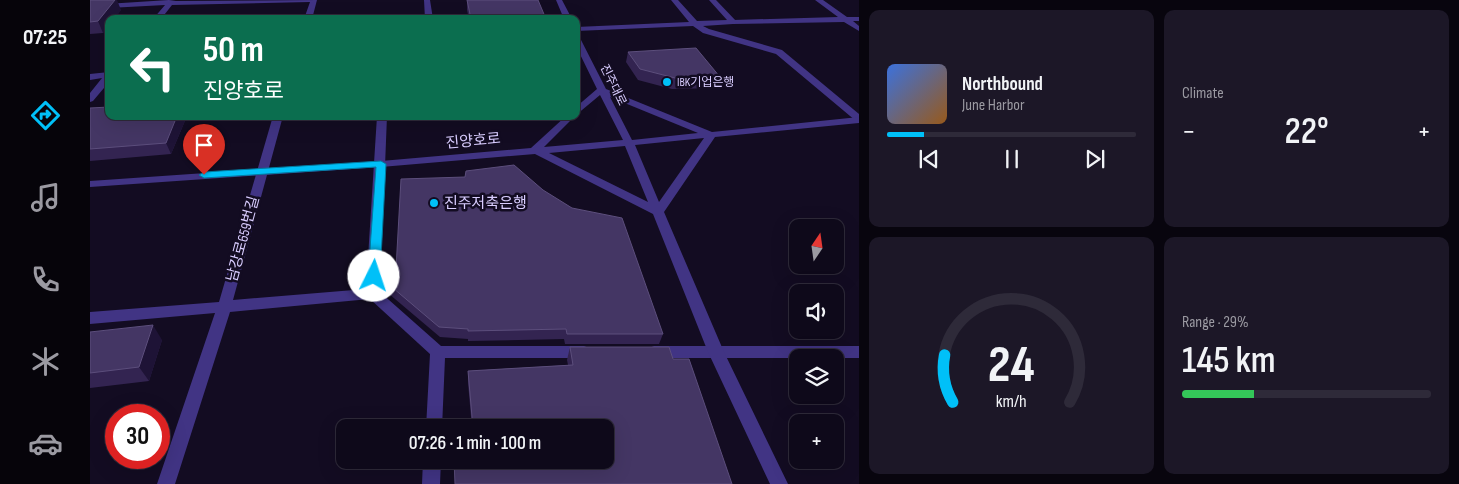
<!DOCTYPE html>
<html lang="en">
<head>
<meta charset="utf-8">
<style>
	:root { --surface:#0e091a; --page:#1c1727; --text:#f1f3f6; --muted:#9b9aa2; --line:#2e2a39; --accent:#00c0f8 }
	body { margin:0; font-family:"Sofia Sans Condensed","Noto Sans KR",sans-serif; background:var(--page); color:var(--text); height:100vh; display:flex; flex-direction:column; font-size:19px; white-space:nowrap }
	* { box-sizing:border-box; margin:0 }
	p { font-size:16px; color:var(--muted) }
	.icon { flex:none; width:28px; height:28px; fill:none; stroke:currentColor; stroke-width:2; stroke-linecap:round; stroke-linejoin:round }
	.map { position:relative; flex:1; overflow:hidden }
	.drawer { display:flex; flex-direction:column; gap:10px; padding:10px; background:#08050e; width:600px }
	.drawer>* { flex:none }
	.guide { position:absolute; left:15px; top:15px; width:475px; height:105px; border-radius:10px; box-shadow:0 5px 20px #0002,0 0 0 1px var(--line); background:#0b6e4f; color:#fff; overflow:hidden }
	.needle { width:32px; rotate:13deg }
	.controls { position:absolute; left:699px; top:219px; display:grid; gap:10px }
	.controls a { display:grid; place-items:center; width:55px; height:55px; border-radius:10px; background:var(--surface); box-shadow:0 5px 20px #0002,0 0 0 1px var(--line); font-size:25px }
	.speed { position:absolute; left:15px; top:404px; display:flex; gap:10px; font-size:25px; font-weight:700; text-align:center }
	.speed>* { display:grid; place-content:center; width:65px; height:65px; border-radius:50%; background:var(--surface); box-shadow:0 5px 20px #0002,0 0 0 1px var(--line); line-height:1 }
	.speed .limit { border:8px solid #d22; background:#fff; color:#111 }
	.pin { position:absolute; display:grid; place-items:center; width:42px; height:42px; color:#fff; margin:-51px -21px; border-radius:50% 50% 50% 0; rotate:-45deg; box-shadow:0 0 5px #0007 }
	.pin .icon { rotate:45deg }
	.me { position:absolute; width:55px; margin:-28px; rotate:4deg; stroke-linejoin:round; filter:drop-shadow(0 0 4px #0008) }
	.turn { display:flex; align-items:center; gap:18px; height:105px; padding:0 15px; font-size:22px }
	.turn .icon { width:65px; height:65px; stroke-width:2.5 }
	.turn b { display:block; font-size:35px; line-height:42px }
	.big { font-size:38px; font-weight:600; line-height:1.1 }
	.drawer .card { flex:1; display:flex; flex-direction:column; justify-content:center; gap:8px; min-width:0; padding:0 18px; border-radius:10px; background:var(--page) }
	.drawer .dial { align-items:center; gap:0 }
	.dial svg { height:130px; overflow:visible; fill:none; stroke:var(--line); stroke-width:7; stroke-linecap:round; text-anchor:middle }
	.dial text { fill:var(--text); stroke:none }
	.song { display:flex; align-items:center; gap:15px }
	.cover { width:60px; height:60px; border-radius:8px; background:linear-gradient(135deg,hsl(220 70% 55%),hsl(30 70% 35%)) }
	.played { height:5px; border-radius:2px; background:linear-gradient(90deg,var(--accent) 15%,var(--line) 15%) }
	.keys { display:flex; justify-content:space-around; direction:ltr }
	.heat { display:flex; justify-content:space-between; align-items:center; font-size:28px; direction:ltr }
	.charge { height:8px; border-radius:4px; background:linear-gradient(90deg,#34c759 29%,var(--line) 0) }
	.drawer .tiles { flex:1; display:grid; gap:10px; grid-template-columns:repeat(2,1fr) }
	.trip { position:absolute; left:246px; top:419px; width:278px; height:50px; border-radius:10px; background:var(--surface); box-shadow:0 5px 20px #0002,0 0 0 1px var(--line); font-weight:600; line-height:50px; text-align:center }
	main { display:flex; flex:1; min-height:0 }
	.dock { display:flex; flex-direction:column; width:90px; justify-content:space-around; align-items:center; background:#06040a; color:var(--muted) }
	.dock .icon { width:35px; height:35px }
	.dock .on { color:var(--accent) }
	.dock b { font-size:22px; color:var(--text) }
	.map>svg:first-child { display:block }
</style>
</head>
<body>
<main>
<nav class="dock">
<b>07:25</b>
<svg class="icon on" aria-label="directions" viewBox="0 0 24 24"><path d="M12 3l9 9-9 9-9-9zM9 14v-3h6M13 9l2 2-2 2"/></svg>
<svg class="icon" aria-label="music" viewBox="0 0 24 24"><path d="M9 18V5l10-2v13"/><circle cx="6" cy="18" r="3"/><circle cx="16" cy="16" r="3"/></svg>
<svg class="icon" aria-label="phone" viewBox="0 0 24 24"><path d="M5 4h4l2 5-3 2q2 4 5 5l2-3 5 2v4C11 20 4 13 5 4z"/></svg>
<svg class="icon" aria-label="climate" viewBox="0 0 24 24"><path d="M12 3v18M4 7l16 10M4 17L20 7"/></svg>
<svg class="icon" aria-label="car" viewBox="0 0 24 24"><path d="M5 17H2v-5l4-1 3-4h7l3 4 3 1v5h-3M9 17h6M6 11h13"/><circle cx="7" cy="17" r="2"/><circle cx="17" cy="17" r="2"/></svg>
</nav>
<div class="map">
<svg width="769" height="484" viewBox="0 0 769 484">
	<rect width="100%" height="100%" fill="#130c22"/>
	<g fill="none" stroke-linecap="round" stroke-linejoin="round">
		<path fill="#413484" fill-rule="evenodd" d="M725 0H733L757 17H769V21H763L769 26V31L754 22 643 24 639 22 643 20 748 17Z"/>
		<path fill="#413484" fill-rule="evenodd" d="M79 0 86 1 227 0 222 19H214L220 2 82 5 71 19H63L75 5 0 9V5Z
			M334 0H340L343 19H335Z
			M581 0H588L607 21 637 20 619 0H626L647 22 643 24 613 26 619 29 692 50 769 114V122L766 121 686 54 613 33 603 26 486 31V27L599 22Z
			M19 72V82L3 101 0 102V93L12 78 0 80V74Z
			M183 116H193L143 300 276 289 287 116H297L290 292 351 346H494L499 348 502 352 499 356 494 358H355L352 428H336L340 354 280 299 140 312 85 484H67L125 313 0 324V312L129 302Z
			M564 346H769V358H564L559 356 556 352 559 348Z
			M333 460H351L350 484H332Z"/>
		<path fill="#413484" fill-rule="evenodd" d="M466 0H472L482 19H474Z
			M486 36 490 38 516 89 622 132 769 117V123L625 137 574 212 634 352 698 484H680L618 352 563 214 445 154 291 167 0 187V181L291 161 441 148 476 116 486 115 454 147 533 140 510 95 486 115V107L507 89 486 46ZM520 97 608 133 542 140ZM614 138 569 202 545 145ZM535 146 558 202 459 153Z"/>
	</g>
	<path fill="#332451" d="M0 0 31 10 19 19V26L13 33 0 34Z
		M377 0 456 19H379L377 10Z
		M538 52 630 77 627 88 582 89 548 80 536 62Z
		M0 108 97 116 81 154 0 161Z
		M375 177 573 334 569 344H475L474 339 378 341V339L350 337 292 288 290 277 306 269Z
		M0 332 72 340 59 381 0 388Z
		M480 347 583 359 515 428H382L378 383V371L478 365 477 360Z"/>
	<path fill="#1e1336" d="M25 0H27L31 10 25 19H19V26L13 33 8 21Z
		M87 116H97L81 154 76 143Z
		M63 325 72 340 59 381 49 367Z"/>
	<path fill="#443664" stroke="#5c4e7c" d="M0 0H25L8 21 0 22Z
		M377 0H448L456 19H381Z
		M606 48 630 77 585 78 550 69 538 52Z
		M19 107V116H87L76 143 0 149V108Z
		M424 165 453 190 482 208 532 218 573 334H477L476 329 378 331V329L349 327 290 277 291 270 306 269 311 179 375 177 376 171Z
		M63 325 49 367 0 373V332Z
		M480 347H579L583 359H599L642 484H365L364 460H515V428H383L378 371 483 365Z"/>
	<path fill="#00c0f8" stroke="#007da1" d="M291 161 296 164 290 276 284 280 278 276 286 167 114 178 109 175 114 172Z"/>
	<g fill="#00c0f8" stroke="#130c22" stroke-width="2">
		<circle cx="577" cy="82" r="5"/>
		<circle cx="344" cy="203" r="5"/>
	</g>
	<g text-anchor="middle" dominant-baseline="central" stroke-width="5" stroke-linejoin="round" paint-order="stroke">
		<g font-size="12" fill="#d9cdff" stroke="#130c22" text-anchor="start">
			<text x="587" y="82">IBK기업은행</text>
		</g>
		<g font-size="12" fill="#d9cdff" stroke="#130c22">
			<text transform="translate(523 85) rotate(64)">진주대로</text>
		</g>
		<g font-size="15" fill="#d9cdff" stroke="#130c22">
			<text transform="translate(383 141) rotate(-5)">진양호로</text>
			<text transform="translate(153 239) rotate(-75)">남강로659번길</text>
		</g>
		<g font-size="15" fill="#d9cdff" stroke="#130c22" text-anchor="start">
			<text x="354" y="203">진주저축은행</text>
		</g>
	</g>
</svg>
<div class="controls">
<a><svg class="needle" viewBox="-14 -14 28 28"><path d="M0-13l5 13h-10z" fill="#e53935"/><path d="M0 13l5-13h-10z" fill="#9b9aa2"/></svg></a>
<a><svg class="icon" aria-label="sound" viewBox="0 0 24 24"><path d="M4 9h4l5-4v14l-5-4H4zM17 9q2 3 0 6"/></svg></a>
<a><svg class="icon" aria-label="layers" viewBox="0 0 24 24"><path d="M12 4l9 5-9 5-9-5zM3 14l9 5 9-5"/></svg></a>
<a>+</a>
</div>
<div class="speed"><div class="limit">30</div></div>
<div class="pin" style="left:114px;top:175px;background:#d93025"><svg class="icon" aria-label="arrive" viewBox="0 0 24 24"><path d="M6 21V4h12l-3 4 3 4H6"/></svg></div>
<svg class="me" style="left:284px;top:276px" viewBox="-20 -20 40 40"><circle r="19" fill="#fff"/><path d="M0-13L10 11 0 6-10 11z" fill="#00c0f8"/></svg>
<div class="trip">07:26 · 1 min · 100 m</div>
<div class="guide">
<div class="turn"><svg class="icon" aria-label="left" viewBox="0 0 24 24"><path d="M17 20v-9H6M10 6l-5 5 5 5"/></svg><div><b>50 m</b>진양호로</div></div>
</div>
</div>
<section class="drawer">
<div class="tiles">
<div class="card">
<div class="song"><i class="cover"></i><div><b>Northbound</b><p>June Harbor</p></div></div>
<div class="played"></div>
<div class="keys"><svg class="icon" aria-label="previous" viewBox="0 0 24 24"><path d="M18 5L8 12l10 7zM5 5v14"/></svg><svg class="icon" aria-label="pause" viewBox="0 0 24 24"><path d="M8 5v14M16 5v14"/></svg><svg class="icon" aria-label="next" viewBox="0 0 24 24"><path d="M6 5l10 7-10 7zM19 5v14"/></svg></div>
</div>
<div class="card"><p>Climate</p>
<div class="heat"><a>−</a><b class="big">22°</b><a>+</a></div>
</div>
<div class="card dial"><svg viewBox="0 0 100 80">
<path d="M14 69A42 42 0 1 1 86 69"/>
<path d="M14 69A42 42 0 0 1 9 40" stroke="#00c0f8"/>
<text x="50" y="56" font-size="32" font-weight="700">24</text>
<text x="50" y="72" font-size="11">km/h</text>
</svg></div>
<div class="card"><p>Range · 29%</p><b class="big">145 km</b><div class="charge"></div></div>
</div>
</section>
</main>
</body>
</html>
